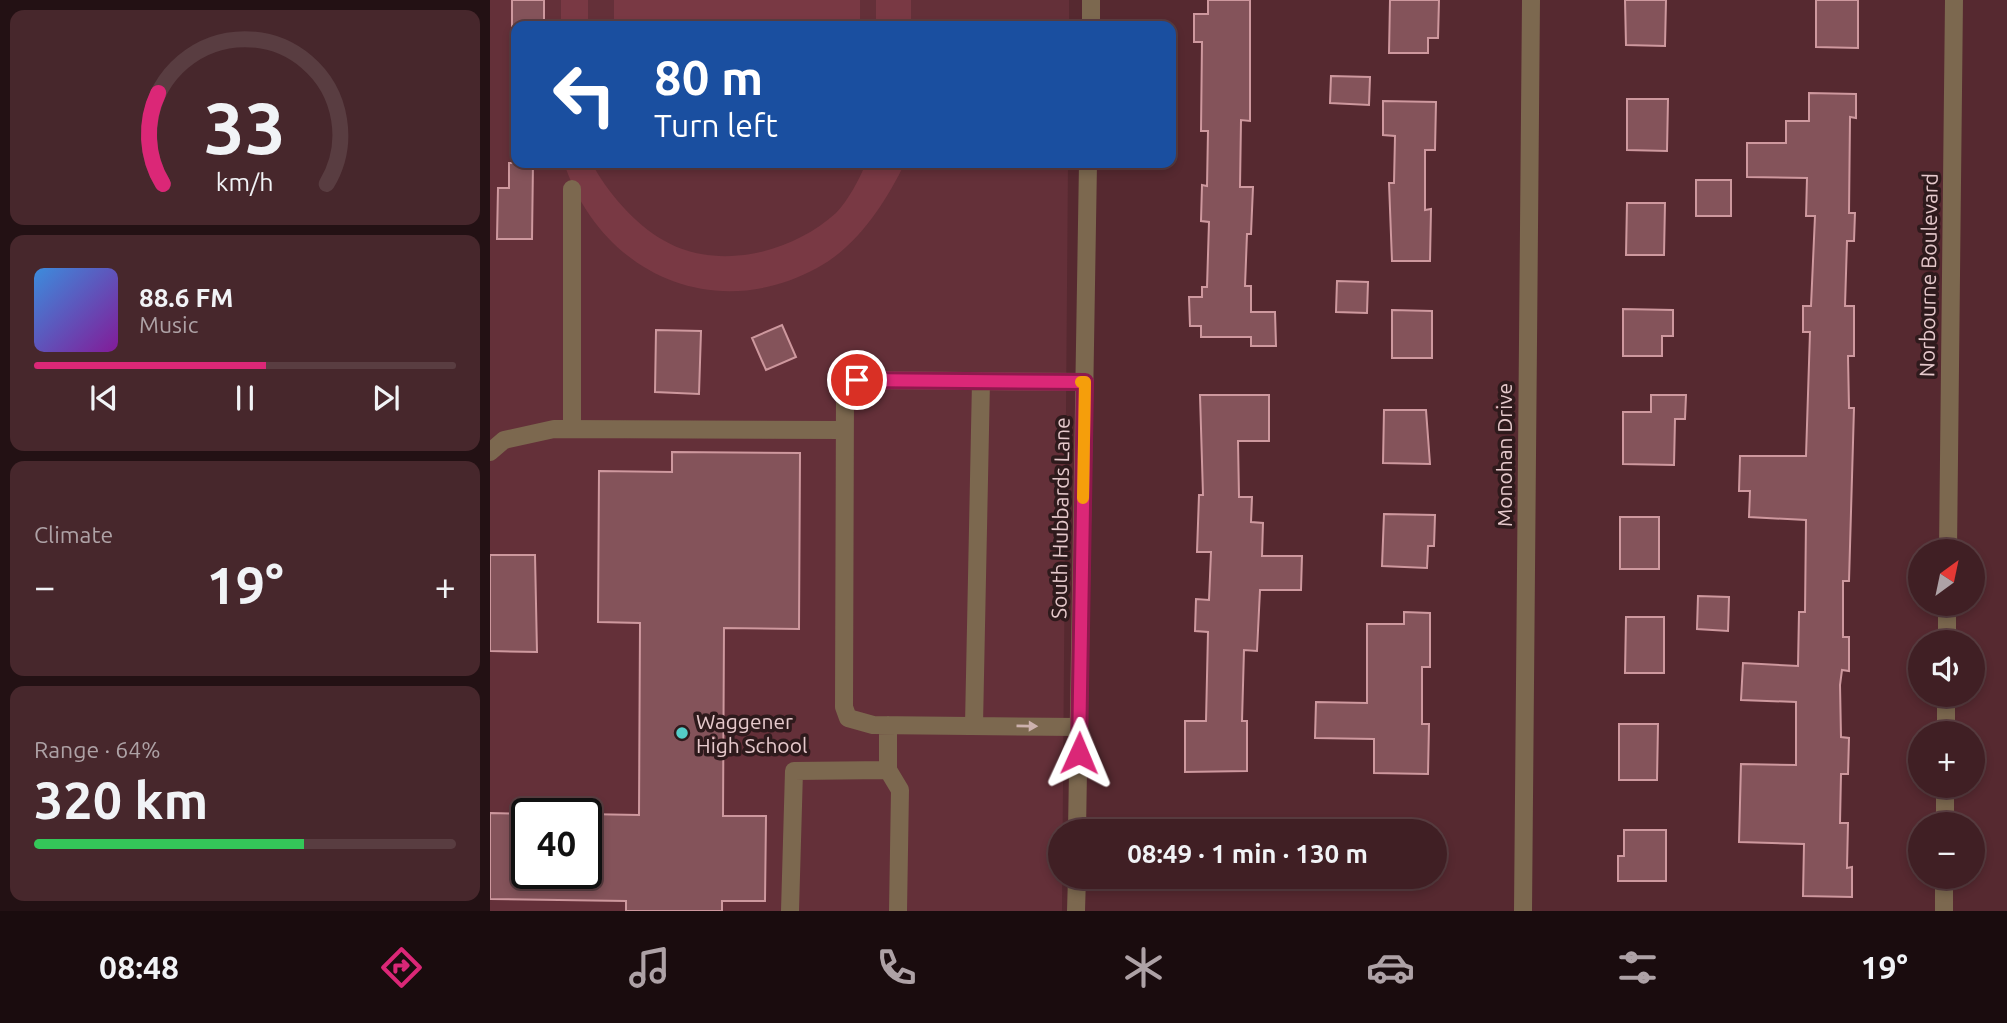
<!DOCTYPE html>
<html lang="en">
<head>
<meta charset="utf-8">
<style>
	:root { --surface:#401f24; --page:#47272c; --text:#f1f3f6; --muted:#aea2a6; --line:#593d41; --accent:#db2777 }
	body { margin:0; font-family:Ubuntu,sans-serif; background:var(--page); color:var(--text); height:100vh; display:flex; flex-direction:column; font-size:26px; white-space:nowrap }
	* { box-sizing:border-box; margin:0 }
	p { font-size:23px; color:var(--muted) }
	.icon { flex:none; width:38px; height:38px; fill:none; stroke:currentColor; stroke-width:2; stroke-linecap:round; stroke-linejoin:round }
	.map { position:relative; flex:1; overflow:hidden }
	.side { display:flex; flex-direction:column; gap:10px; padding:10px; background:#231114; width:490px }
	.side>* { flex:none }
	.guide { position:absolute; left:21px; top:21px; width:665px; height:147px; border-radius:14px; box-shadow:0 4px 10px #0003,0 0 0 2px var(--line); background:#1a4fa0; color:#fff; overflow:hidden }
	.needle { width:46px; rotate:33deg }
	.fabs { position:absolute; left:1418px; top:539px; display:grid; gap:14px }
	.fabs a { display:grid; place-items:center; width:77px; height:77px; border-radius:50%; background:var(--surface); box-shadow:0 4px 10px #0003,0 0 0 2px var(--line); font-size:35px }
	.speed { position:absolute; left:21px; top:798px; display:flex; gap:14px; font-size:35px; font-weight:700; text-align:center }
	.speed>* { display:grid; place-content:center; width:91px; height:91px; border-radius:50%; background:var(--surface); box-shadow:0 4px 10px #0003,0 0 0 2px var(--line); line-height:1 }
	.speed .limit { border:4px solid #111; border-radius:10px; background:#fff; color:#111 }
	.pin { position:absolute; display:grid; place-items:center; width:60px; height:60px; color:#fff; margin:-30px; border:4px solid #fff; border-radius:50%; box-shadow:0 2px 7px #0007 }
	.me { position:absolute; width:77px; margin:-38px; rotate:1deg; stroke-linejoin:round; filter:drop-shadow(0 0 5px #0008) }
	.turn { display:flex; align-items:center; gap:24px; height:147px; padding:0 28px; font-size:32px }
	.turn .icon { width:91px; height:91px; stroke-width:2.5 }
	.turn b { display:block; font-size:49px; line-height:60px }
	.big { font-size:52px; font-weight:600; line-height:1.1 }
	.side .card { flex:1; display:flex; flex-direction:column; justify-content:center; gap:10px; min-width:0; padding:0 24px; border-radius:14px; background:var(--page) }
	.side .dial { align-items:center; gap:0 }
	.dial svg { height:182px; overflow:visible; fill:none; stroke:var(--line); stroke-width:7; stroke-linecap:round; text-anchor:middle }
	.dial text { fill:var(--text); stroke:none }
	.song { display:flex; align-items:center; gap:21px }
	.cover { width:84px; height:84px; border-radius:10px; background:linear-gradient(135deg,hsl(210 70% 55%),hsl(290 70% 35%)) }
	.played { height:7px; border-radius:4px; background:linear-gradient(90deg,var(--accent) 55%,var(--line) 55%) }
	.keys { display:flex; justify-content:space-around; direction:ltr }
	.heat { display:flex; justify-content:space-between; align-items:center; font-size:38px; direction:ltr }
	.charge { height:10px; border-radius:5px; background:linear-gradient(90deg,#34c759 64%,var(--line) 0) }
	.trip { position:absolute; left:558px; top:819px; width:399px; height:70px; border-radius:35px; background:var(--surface); box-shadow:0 4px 10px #0003,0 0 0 2px var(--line); font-weight:600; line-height:70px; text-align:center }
	.tab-bar { display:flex; height:112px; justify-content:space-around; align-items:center; background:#1a0c0e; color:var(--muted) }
	.tab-bar .icon { width:49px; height:49px }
	.tab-bar .selected { color:var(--accent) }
	.tab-bar b { font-size:32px; color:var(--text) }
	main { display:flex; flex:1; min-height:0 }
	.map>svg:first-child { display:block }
</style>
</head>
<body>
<main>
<section class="side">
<div class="card dial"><svg viewBox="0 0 100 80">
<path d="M14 69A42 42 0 1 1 86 69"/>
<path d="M14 69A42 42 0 0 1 12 29" stroke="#db2777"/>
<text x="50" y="56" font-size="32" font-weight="700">33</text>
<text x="50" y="72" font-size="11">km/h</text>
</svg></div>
<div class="card">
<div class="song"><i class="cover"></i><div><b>88.6 FM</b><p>Music</p></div></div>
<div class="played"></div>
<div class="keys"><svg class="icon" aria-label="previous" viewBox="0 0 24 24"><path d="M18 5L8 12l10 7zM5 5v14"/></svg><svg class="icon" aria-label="pause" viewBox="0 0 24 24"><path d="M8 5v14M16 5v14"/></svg><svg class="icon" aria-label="next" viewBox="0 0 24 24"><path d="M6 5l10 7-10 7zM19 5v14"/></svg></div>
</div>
<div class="card"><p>Climate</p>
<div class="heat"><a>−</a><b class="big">19°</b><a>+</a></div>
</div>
<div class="card"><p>Range · 64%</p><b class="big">320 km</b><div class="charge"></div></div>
</section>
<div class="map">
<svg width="1517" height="911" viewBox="0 0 1517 911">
	<rect width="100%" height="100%" fill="#562930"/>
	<path fill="#643039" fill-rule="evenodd" d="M0 0H579V26H26V163H578L572 911H0ZM37 814H96V873H37Z"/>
	<path fill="#793944" d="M71 0H98V26H71Z
		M124 0H370V26H124Z
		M386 0H421V26H386Z
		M74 163H102C115 190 146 225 173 240 227 272 302 253 346 213 358 201 370 178 376 163H415C395 203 368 246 327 268 222 325 110 272 74 163Z"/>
	<path fill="#84535a" stroke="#ce989e" stroke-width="2" d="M22 0H54V26H22Z
		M718 0H760V121L751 120 750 187H763L761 234H757L755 286H761V312H785L786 346H761V337H711V326H700L699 297H712V287H717L719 222 711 221 712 185 717 186 718 131H711L712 42H704V14H718Z
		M900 0H949L948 38H938V53H899Z
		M1135 0H1176L1175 46 1136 45Z
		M1326 0H1368V48L1326 47Z
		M841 76 880 77 879 105 840 103Z
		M1319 93 1366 94V118L1360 117 1359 213H1365L1364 241H1357L1355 306H1364V356H1358L1359 408H1364L1359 581H1353V637H1359V671L1352 670 1350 685 1351 737 1359 738 1358 774H1351L1350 823H1358L1357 868 1362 867V897L1313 896 1314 844 1249 842 1251 764 1306 765V702L1251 700 1253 663 1308 666 1309 612H1315L1316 520 1259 517 1260 491H1249L1250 456H1316L1320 332H1313V306H1321L1325 216H1316L1317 178 1257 177V143H1296V121H1319Z
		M1137 99H1178L1177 151 1137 150Z
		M893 101 946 102 945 150H935V210L941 209 940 261H902L899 183H904L905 136 893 135Z
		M19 163H43L42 239H7L8 188H19Z
		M1206 180H1241V216H1206Z
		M1137 203H1175L1174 255H1136Z
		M847 281 878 282 877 313 846 312Z
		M1133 309 1183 310V336H1172V356H1133Z
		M902 310 942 311V358H902Z
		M292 325 306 357 276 370 262 338Z
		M166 330 211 331 209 394 165 392Z
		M710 395H779V441H748L749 497H762L761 522 773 523 772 556H812L811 590H770L767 651 754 650 752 721H757V771L695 772V721H716L718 632 705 631 706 599 719 600 721 552H707L709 495H713Z
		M1161 395H1196L1195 419H1185L1184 465 1133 464V412H1161Z
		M894 410H936L940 464 893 463Z
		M182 452 310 453 309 629 234 628 233 816H276L275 901H232V911H136V901L0 899V813L37 814V873H96V814L149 815 150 623 108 622 109 471 182 472Z
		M894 514 945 515 944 546H938L937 568 892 566Z
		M1130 517H1169V569H1130Z
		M0 555H45L47 652 0 651Z
		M1208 596 1239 597 1238 631 1207 629Z
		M914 612 940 613V667H932V724H939L938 774 884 773V739L825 738 826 702 877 703V624H914Z
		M1136 617H1174V673H1135Z
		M1129 724H1168L1167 780H1129Z
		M706 823 756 824V831H706Z
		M1134 830H1176V881H1128V856H1134Z"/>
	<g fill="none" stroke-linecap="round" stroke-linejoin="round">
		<path stroke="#7c684f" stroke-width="18" d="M601 26V0
			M82 429V189
			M0 452 14 440 64 429 354 430
			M1458 551 1464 0
			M1457 642V604
			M484 725 491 381
			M589 727 383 725 358 718 354 707 355 393 358 384 374 380 595 382
			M1456 733V695
			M398 770V725
			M1455 824V786
			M587 831 598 163
			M300 911 304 771 398 770 410 790 408 911
			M586 911 587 877
			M1033 911 1041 0
			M1454 911V877"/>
	</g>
	<defs><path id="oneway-solid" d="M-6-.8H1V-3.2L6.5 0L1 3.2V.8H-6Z" transform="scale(1.75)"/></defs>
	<use fill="#ccb1ad" href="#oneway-solid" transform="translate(537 726) rotate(1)"/>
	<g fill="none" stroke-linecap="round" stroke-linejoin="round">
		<g stroke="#8e194d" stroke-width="18">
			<path id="route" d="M367 380 595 382 589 753"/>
		</g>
		<use href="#route" stroke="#db2777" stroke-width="12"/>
		<path stroke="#f59e0b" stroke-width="12" d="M591 382H595L593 498"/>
	</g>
	<circle fill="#54cdc8" stroke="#2e1a1c" stroke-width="2.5" cx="192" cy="733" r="7"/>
	<g text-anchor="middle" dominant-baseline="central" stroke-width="7" stroke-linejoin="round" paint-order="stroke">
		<g font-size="21" fill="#e6c9cc" stroke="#2e1a1c">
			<text transform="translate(1438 275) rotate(-89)">Norbourne Boulevard</text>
			<text transform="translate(1014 455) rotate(-90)">Monohan Drive</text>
			<text transform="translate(570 518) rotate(-89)">South Hubbards Lane</text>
		</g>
		<g font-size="21" fill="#e6c9cc" stroke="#2e1a1c" text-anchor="start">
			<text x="206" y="721">Waggener<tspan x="206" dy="24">High School</tspan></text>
		</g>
	</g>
</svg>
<div class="fabs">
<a><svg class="needle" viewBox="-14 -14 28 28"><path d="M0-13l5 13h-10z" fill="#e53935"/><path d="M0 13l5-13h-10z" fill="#aea2a6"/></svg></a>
<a><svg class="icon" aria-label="sound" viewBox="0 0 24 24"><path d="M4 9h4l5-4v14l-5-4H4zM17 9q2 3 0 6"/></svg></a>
<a>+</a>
<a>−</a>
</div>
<div class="speed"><div class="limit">40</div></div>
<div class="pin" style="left:367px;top:380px;background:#d93025"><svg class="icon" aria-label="arrive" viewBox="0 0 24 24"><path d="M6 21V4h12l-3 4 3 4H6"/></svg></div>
<svg class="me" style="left:589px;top:753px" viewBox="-20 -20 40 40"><path d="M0-17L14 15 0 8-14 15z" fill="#db2777" stroke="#fff" stroke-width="4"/></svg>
<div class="trip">08:49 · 1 min · 130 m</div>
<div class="guide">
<div class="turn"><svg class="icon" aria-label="left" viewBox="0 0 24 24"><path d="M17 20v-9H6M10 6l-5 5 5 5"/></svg><div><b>80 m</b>Turn left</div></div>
</div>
</div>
</main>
<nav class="tab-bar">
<b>08:48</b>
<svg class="icon selected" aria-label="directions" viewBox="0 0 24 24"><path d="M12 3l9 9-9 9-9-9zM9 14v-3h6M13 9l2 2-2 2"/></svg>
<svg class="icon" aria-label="music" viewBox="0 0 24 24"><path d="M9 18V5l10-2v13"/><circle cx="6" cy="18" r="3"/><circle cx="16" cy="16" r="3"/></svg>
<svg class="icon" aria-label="phone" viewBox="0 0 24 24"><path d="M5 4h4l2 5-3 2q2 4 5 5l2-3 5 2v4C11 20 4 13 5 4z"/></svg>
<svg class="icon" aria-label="climate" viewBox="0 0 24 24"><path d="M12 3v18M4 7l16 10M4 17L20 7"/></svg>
<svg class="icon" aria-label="car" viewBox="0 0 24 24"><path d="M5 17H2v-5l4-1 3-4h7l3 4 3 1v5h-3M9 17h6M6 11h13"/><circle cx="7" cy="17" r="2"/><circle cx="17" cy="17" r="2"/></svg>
<svg class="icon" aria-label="filters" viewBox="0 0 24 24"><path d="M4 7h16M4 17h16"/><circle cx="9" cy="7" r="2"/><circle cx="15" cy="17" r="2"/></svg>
<b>19°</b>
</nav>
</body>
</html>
